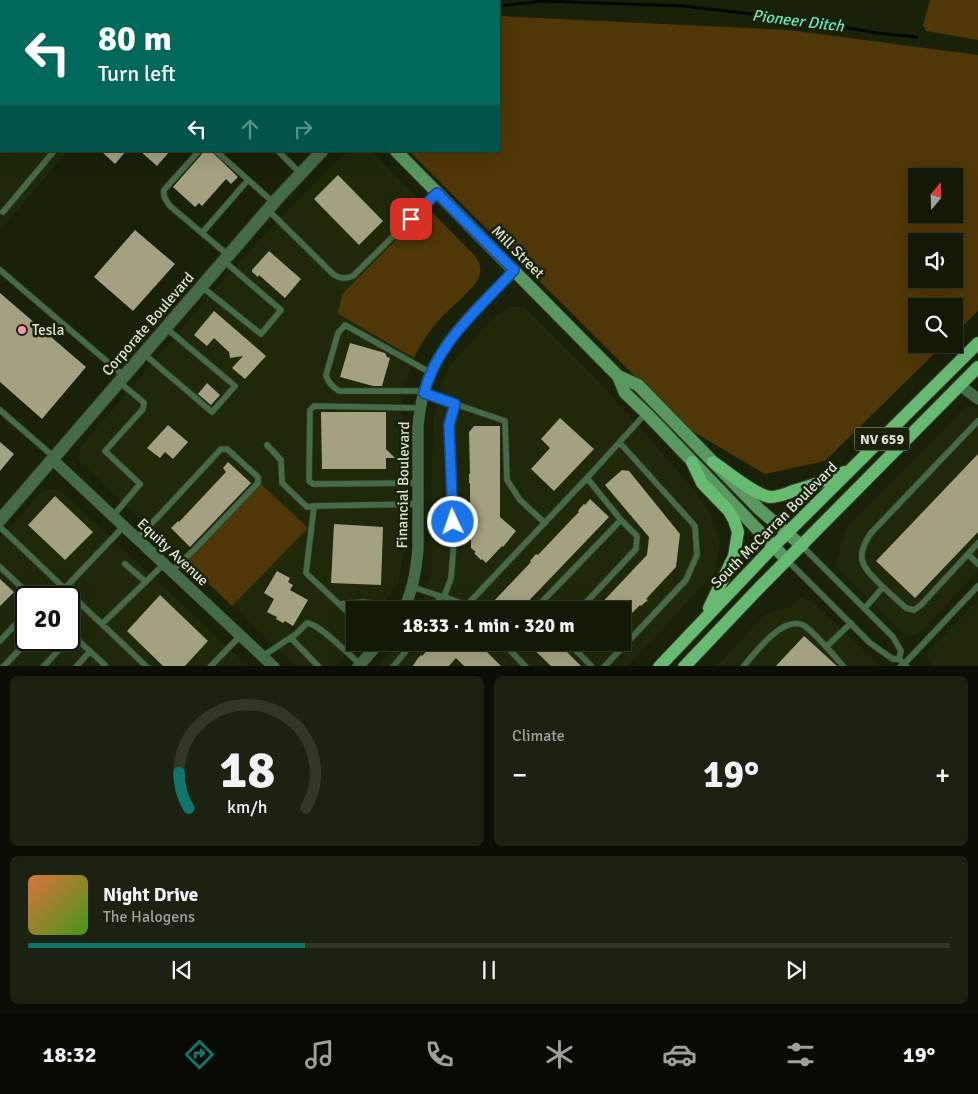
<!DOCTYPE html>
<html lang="en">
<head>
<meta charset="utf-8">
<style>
	:root { --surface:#131907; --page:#1c2211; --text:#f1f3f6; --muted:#9da09b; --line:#323828; --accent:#0f766e }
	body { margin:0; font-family:Signika,sans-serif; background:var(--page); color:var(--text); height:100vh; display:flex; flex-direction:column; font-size:19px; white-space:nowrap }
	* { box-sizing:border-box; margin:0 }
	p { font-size:16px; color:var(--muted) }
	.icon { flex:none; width:28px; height:28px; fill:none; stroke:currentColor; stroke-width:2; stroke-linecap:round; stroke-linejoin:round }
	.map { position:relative; height:666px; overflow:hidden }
	.details { display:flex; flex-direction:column; gap:10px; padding:10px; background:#0a0e04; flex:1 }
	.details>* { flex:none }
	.banner { position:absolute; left:0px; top:0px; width:500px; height:152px; box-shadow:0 5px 20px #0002,0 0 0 1px var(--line); background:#00695c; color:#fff; overflow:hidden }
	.needle { width:32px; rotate:19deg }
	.tools { position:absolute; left:908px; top:168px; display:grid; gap:10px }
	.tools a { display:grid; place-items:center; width:55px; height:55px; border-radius:0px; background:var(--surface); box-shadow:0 5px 20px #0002,0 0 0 1px var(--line); font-size:25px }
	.speed { position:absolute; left:15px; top:586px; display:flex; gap:10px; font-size:25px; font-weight:700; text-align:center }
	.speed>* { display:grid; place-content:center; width:65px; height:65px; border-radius:50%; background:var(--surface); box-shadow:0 5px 20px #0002,0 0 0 1px var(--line); line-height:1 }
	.speed .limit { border:2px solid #111; border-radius:8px; background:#fff; color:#111 }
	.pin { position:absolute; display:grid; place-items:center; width:42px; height:42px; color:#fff; margin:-21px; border-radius:10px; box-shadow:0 2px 8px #0006 }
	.me { position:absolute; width:55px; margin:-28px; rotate:357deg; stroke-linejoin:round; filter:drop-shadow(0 0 4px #0008) }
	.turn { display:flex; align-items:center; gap:18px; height:105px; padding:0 15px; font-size:22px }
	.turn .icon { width:65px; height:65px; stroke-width:2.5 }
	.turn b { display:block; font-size:35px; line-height:42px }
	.lanes { display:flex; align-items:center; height:48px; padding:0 15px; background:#0003; justify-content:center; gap:25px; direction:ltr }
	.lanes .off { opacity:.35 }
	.big { font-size:38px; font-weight:700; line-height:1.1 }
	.details .widget { flex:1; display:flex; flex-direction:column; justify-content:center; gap:8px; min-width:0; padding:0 18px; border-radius:8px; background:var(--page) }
	.details .dial { align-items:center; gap:0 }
	.dial svg { height:130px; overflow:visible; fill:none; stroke:var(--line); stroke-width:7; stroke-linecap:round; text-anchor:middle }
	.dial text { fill:var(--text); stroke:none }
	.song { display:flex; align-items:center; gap:15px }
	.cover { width:60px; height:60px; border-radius:8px; background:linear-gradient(135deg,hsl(20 70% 55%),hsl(100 70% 35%)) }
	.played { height:5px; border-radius:2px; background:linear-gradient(90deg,var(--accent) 30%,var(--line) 30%) }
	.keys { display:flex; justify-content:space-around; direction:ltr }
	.heat { display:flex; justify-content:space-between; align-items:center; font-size:28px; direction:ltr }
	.details .tiles { flex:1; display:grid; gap:10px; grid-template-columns:1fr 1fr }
	.widget:last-child { grid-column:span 2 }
	.trip { position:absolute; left:346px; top:601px; width:285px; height:50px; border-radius:0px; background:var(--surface); box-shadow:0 5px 20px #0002,0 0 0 1px var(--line); font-weight:700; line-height:50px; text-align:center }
	.menu { display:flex; height:80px; justify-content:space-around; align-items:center; background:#080a03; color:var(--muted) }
	.menu .icon { width:35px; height:35px }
	.menu .on { color:var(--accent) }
	.menu b { font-size:22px; color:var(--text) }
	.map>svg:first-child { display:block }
</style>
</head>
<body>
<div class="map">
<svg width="978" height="667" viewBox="0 0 978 667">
	<rect width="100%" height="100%" fill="#192109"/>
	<path fill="#1f290a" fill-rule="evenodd" d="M0 0H200L199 1H1V151H68L0 230Z
		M350 151H371L428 208 342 294 338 314 414 358 405 382 402 395 407 538 398 584 379 610H355V642L337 666H296L78 460 80 448 213 292 281 217 343 155Z
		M510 307H524L603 386 690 485 712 515 720 542 715 572 628 666 376 667 397 643 622 642V610H418L421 606 431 572 430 507 434 416 441 385 450 365 495 317Z
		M968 405 978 409V571L921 632 915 636H906L835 565 846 528Z
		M43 490H60L248 666 0 667V539ZM26 598H69V640H26Z
		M800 598 812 602 881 666 716 667 766 614 791 607Z
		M978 600V666H935L930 661 927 655 930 649Z"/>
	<path fill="#503707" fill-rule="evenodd" d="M930 0H978V40L926 31 923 25Z
		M499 16 789 30 978 55V311L954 335V306H916V344H944L825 461 765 474 687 428 409 151H499ZM916 176H954V214H916ZM916 241H954V279H916Z
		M428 208 475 256C480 262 482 269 479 277 476 287 448 310 440 319 429 331 421 344 414 358L338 314 342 294Z
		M261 484 308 528 232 606 186 562Z"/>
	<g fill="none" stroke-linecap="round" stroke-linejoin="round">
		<path stroke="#000904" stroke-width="3" d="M461 0 467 1
			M499 6 542 1 684 6 809 21 877 33 917 37"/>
	</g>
	<path fill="#a4a082" d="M101 151H126L115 164Z
		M140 151H170L157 166Z
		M204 151H211L238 177 231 184 226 179 202 206 199 203 195 207 173 187 202 154Z
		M338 175 383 221 359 245 314 199Z
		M135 230 175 264 133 311 94 277Z
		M269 251 301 279 285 298 259 275 258 277 252 272V270Z
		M0 293 86 367 42 419 0 382Z
		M214 311 266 356 245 379 232 368 243 356 230 358 229 352 214 338 207 346 194 335Z
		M350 343 385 353 387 357 390 358 382 386H373L340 377Z
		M207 383 220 395 211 405 198 394Z
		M321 412H386V449L395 458H386V469H322Z
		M560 418 594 449 554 491 531 469 550 448 541 439Z
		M168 425 188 442 173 459 165 452 160 458 147 448Z
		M474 426H500V517L516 531 503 547 502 546 486 563 482 559 481 560 474 553 476 552 471 548V535H469L470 510V483H469V474H470L469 432Z
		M0 442 14 454 0 471Z
		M978 454V532L915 598 876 561Z
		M228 462 251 483 190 547 171 528 178 521 179 522 226 472 223 468Z
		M622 470 629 471 680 534 676 567 646 599 648 600 641 606 640 605 622 623V610H595L647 555 649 537 605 485Z
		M55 496 93 532 65 560 28 525Z
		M590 499 609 517 520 610H492L491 602H493L531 562 530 561 536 554 538 555 572 519 579 512 578 511 581 507 584 504 585 505Z
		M334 524 383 527 381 585 331 583Z
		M277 571 290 578 288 582 293 585 290 590 308 600 293 626 285 621 283 623 276 619 277 617 267 612 274 599 264 593Z
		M0 579 14 592 0 606Z
		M160 595 208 641 184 667H164L127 631Z
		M804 636 837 666V667H775Z
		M435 642H477L502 667H465L456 658 448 667H412L418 658 421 655 422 656Z
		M526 642H557L582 667H552Z"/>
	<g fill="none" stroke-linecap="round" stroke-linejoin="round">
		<g stroke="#343c25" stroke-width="7">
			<path id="service" d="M221 1 222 0
				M199 151 164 190C163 197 166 200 170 206L228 255
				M216 151 274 203
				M278 151 301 174
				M268 210 333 274C340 279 345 279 353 276L437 193
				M3 212 54 151
				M202 233 248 180
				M0 270 124 376
				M202 287 261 334 281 310 224 261
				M144 354 212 412 235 386 166 328
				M424 391H339C333 387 328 383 326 375L338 333 345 325 431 373
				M423 393 505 421 507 480 520 500 545 523
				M0 410 54 457
				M267 445 281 460 282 483 307 507 314 506
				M587 478 646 413
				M418 483 313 484 309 481 310 410 314 406 420 408
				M113 516 140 484 105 451 143 409 144 403 142 401 119 382
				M0 527 147 667
				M137 538 157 518 221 449H227L258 477V483L195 549 172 571
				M802 546 893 637 901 651 899 659
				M968 554 978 564
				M787 560 870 643 887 655 893 659H899L907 667
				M125 564 146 582
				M0 567 33 598
				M412 587 440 596 435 610
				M883 587C863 567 853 559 871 533L978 421
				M65 588 124 526
				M442 596 461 603 468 610
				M444 597 451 578 454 541 449 425 455 404
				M340 604 363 602 404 607
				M465 607 587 478 621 520 637 536 636 549 579 610
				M865 608 883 587 906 608 914 610 921 605 978 543
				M538 610 536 608 621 520
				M355 619 306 573 314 506 418 504
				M102 624 164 564
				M69 632 105 665 103 667
				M291 638 319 667
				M0 641 26 613
				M502 642 526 667
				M568 642 592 667
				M826 647 851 623
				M263 656 296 634 307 623C320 624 349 655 360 664
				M3 667 29 640
				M43 667 68 640
				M76 667 90 651
				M210 667 241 635
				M393 667 413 642
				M604 667 686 580 697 555 695 526 620 443
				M743 667C755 653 782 616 803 625 813 630 835 657 844 667
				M900 667 904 664 978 586"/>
		</g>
		<g stroke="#343c25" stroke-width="12">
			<path id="minor" d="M960 385 978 399
				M52 459 274 667
				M403 610C413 591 416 570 418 549V426C420 405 424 385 434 366 451 331 487 299 514 271
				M358 667 380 642"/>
		</g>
		<g stroke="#343c25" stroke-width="14">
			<path id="tertiary" d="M0 520 277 199 322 151"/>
		</g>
		<g stroke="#343c25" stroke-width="14">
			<path id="secondary" d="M239 0 241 1
				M396 151 618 376 625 393 646 413 758 530 787 560
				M618 376 638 385 759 509 802 546"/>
		</g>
		<g stroke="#343c25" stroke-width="14">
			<path id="primary" d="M692 462 702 483 729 511 734 520 738 532 734 556 709 608
				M713 462C727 471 754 495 770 497 777 497 786 494 793 491 810 486 828 480 844 472
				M659 667 773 547 978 343
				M684 667 762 585 978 367"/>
		</g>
		<use href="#service" stroke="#456b49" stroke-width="5.5"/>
		<use href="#minor" stroke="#456b49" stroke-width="11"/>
		<use href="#tertiary" stroke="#456b49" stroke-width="12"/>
		<use href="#secondary" stroke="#599861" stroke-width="12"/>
		<use href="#primary" stroke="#67ba72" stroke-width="12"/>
	</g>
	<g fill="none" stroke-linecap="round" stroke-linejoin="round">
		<g stroke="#114b97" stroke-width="12">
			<path id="route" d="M411 219 437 193 514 270C479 309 438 341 424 393L455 404 449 425 453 522"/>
		</g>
		<use href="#route" stroke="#1a73e8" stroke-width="9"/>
	</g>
	<circle fill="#f39aa8" stroke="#192109" stroke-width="2" cx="22" cy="330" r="5"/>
	<g text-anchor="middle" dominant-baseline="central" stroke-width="5" stroke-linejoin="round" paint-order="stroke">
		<rect fill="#192109" stroke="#a2a896" stroke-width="1" x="854.5" y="427.5" width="55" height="23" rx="4"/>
		<g font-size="14" font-weight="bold" fill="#dce2d3">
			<text x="882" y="439">NV 659</text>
		</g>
		<g font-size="15" fill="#dce2d3" stroke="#192109">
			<text transform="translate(518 252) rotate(45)">Mill Street</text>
			<text transform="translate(148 324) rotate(-49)">Corporate Boulevard</text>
			<text transform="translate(403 485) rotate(-89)">Financial Boulevard</text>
			<text transform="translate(774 525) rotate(-45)">South McCarran Boulevard</text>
			<text transform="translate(173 552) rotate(43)">Equity Avenue</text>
		</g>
		<g font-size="15" fill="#dce2d3" stroke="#192109" text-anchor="start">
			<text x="32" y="330">Tesla</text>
		</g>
		<g font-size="16" font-style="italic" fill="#6ce7c0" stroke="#192109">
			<text transform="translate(798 21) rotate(7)">Pioneer Ditch</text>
		</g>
	</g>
</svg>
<div class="tools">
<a><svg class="needle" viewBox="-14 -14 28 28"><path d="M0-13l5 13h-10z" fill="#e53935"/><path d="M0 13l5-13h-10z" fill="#9da09b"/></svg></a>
<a><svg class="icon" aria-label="sound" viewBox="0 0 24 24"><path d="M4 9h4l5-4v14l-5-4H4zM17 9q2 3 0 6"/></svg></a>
<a><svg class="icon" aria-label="search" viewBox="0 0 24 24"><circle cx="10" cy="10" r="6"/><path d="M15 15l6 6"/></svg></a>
</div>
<div class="speed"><div class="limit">20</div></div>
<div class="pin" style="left:411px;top:219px;background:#d93025"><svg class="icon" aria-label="arrive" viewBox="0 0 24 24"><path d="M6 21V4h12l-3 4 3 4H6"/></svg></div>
<svg class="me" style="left:453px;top:522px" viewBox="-20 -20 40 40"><circle r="17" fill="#1a73e8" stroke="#fff" stroke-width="3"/><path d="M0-11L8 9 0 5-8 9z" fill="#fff"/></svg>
<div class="trip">18:33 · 1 min · 320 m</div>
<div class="banner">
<div class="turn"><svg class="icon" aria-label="left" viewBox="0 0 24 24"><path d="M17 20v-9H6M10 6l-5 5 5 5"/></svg><div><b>80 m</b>Turn left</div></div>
<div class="lanes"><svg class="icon" aria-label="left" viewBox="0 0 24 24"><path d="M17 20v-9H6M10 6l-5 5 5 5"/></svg><svg class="icon off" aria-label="ahead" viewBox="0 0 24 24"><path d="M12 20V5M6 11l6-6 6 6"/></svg><svg class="icon off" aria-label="right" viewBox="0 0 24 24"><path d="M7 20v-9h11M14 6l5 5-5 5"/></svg></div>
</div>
</div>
<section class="details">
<div class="tiles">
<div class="widget dial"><svg viewBox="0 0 100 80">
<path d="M14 69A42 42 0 1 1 86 69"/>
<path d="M14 69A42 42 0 0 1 8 47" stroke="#0f766e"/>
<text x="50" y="56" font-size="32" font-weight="700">18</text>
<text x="50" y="72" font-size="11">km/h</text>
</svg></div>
<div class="widget"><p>Climate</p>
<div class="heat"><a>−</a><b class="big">19°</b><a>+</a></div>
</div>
<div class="widget">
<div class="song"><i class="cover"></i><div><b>Night Drive</b><p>The Halogens</p></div></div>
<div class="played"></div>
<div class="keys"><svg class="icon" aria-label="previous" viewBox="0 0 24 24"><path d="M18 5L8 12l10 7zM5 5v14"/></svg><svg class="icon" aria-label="pause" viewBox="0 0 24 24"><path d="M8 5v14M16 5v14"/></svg><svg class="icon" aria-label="next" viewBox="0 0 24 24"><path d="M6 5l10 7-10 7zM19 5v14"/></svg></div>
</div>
</div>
</section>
<nav class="menu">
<b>18:32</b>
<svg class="icon on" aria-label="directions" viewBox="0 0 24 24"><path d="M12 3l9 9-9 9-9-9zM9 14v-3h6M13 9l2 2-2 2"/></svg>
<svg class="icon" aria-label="music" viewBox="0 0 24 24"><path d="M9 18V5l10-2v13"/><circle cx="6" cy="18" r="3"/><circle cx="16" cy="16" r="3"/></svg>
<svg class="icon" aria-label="phone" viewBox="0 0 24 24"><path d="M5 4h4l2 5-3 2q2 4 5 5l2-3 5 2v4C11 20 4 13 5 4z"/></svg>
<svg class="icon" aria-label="climate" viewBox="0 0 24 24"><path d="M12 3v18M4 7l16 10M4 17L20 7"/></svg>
<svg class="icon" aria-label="car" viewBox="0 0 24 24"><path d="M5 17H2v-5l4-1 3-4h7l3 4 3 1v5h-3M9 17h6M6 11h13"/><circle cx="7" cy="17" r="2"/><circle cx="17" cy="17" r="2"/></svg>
<svg class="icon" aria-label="filters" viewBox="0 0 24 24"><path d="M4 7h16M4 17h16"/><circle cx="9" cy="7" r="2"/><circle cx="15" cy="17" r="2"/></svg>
<b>19°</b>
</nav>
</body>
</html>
